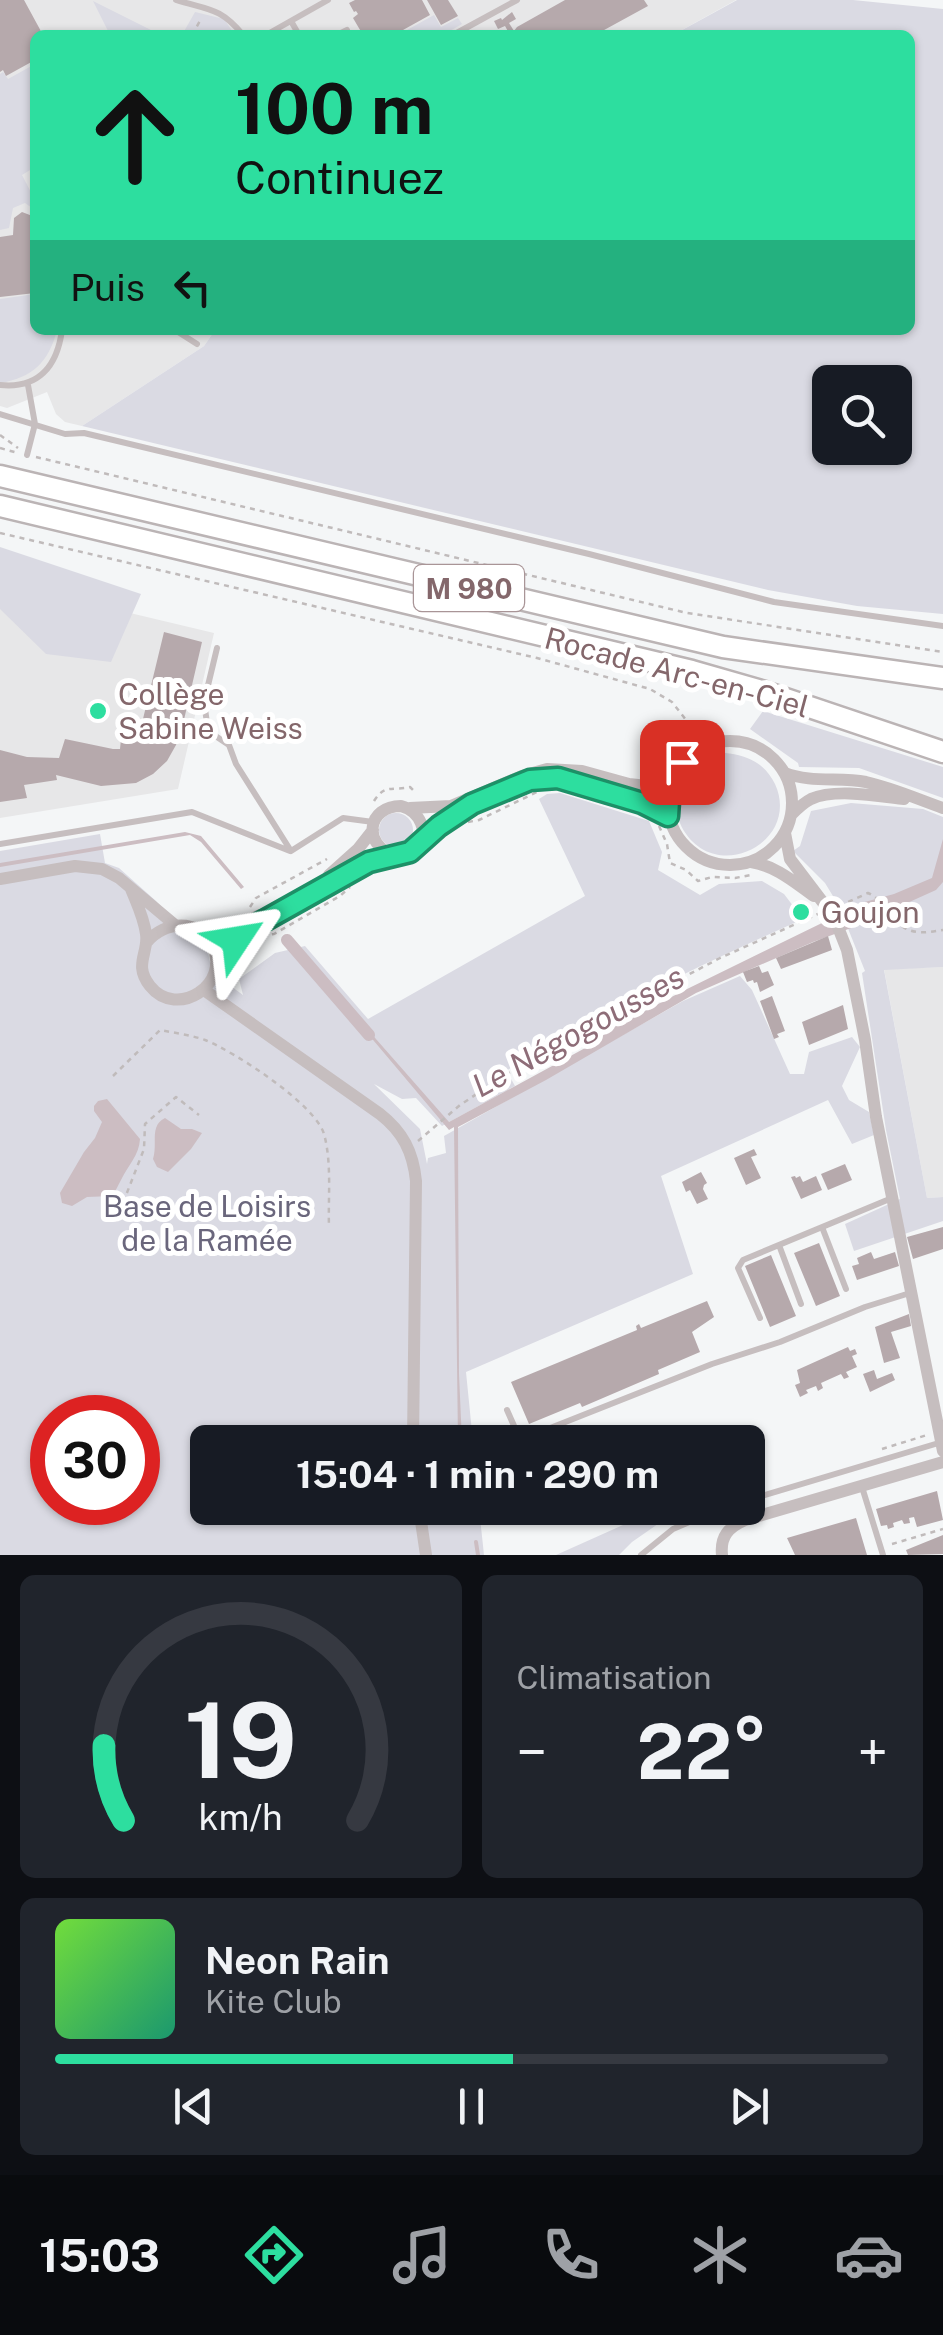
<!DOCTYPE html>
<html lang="fr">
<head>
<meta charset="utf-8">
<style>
	:root { --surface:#171b24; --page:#20242c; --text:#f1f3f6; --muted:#9ea1a6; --line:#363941; --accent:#2dde9f }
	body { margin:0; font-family:"Public Sans",sans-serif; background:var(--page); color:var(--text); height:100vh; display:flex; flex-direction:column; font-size:38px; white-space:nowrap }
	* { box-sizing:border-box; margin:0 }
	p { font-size:32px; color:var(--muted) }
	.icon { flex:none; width:55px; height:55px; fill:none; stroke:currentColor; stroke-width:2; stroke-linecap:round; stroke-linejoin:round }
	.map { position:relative; height:1555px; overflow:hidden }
	.details { display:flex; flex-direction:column; gap:20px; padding:20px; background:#0d0f14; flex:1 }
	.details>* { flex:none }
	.banner { position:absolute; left:30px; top:30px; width:885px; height:305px; border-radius:15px; box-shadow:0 2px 8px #0004; background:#2dde9f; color:#111; overflow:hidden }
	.controls { position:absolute; left:812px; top:365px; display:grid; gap:20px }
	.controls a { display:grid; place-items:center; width:100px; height:100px; border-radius:15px; background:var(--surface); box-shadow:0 2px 8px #0004; font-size:50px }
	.speed { position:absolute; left:30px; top:1395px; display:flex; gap:20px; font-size:50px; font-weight:700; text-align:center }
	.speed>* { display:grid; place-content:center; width:130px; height:130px; border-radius:50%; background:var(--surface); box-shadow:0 2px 8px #0004; line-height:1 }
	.speed .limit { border:15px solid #d22; background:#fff; color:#111 }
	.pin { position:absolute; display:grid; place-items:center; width:85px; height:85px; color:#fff; margin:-42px; border-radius:20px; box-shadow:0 5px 15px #0006 }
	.me { position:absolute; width:110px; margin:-55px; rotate:57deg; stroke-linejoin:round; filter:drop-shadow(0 0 8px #0008) }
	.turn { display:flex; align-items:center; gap:35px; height:210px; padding:0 40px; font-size:45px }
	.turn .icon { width:130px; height:130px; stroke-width:2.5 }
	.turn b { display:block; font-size:70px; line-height:85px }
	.then { display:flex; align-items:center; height:95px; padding:0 40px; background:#0003; gap:20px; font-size:38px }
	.big { font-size:75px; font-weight:700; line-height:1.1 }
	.details .tile { flex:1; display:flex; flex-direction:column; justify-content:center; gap:15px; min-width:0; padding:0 35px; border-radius:15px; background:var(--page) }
	.details .dial { align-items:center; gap:0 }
	.dial svg { height:260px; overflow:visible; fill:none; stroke:var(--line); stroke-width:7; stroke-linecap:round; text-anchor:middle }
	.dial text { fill:var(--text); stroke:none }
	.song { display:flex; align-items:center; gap:30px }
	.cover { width:120px; height:120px; border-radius:15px; background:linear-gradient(135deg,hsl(100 70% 55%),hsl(160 70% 35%)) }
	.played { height:10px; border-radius:5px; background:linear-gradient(90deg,var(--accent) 55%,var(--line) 55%) }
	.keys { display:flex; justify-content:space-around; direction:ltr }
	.heat { display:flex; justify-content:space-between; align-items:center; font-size:55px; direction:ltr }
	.details .tiles { flex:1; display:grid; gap:20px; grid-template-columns:1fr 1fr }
	.tile:last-child { grid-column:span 2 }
	.trip { position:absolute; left:190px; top:1425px; width:575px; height:100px; border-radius:15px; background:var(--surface); box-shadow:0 2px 8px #0004; font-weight:700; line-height:100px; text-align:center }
	.tabs { display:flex; height:160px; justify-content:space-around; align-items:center; background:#090b0e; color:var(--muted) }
	.tabs .icon { width:70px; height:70px }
	.tabs .active { color:var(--accent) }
	.tabs b { font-size:45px; color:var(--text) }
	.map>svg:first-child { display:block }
</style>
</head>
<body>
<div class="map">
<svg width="943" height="1555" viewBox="0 0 943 1555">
	<rect width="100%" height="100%" fill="#f4f6f7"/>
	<path fill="#e7e7e8" d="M0 0H736L673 35H35V330H215L204 346 82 426 65 422 56 414 47 392 7 408 0 406Z
		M0 582 214 633 178 789 0 818Z
		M943 967V1197L927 1198 884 969Z"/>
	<path fill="#dadae3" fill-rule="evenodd" d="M737 0H853L943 9V614L857 606 768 590 82 426 204 346 215 330H910V35H673ZM830 382H895V448H830Z
		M93 1 161 35H110Z
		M195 12 224 19 235 35H182Z
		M434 15 441 27 458 18 462 24 443 35H398Z
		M35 64V167L22 175 35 200V210L25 203 13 208 9 228 0 230V74L3 72 8 79Z
		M35 294V330H57C49 362 32 378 0 383V299Z
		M0 547 141 594 111 662 46 654 0 609Z
		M763 711 943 767V798L859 768 799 767 798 763 750 729Z
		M725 753C747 755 765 763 775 784 801 841 718 885 684 831 680 824 674 811 677 802 681 789 700 769 708 757Z
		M560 793 649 821 662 852 658 870 700 895 719 884 762 881 784 894 803 919C695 967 590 1018 490 1081L510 1077 515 1086 442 1126 416 1098 402 1099 374 1084 420 1129 427 1164 428 1158 446 1153 444 1136 683 1001 740 976 752 990 790 1074H804L809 1052 852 1037 860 1047 842 1086 849 1100 869 1112 874 1135 852 1144 828 1100 661 1176 693 1274 466 1372 473 1442H208V1508H479L484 1555H0V851L100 834 105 863 119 868 156 901 182 930 201 940 207 948 210 962 232 987 243 995 239 979 275 953 305 946 368 1019 585 896 539 799 547 794ZM52 1418H138V1502H52Z
		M851 803 923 809 943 817V967L884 970 927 1198 943 1197V1221L854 1251 845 1224 900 1199 886 1130 862 973 865 971 839 906 825 883 793 851 800 846 811 811Z
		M379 830a17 17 0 1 1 34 0a17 17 0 1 1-34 0Z
		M661 1508H681L632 1542 619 1555H556Z"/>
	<path fill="#ccbdc2" d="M185 832 201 836 244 887 241 889 201 842 190 835 0 867V863Z
		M943 839V882L936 890 896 908 880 913 862 924 813 942 696 993 546 1080 458 1127 459 1374 462 1442H458L454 1127 449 1130 304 958 285 941 288 939 449 1122 587 1047 616 1026 683 991 824 922 852 912 861 903 894 894 932 878Z
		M107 1099 140 1139C139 1156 128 1165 121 1180 118 1185 116 1191 112 1196L87 1197 72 1206 62 1203 60 1193 84 1152 95 1138 102 1122 94 1111V1106L98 1101Z
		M165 1118 181 1129H192L202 1133 191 1149 168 1172 157 1167 153 1159C158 1143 149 1126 165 1118Z"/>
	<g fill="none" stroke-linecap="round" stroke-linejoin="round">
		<path stroke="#ccbdc2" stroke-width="4" d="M476 1542 478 1555"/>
		<path stroke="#ccbdc2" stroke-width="12" d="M287 940 369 1035"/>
	</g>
	<path fill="#b6a9ac" d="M0 0H24L43 35H35V60L6 76 3 70 0 72Z
		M355 0H422L430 15 394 35H363L353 18 358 14 356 11 354 12 349 3Z
		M427 0H448L458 16 441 25Z
		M565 0H644L648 6 595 35H510L505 26 498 29 494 21 501 18 502 20 512 12 516 19 509 23 514 31 517 27Z
		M22 212 35 217V249L31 248 35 274V293L0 297V237L13 235 14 218Z
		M164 632 202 642 183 724 176 745 167 761 153 774 136 783 101 786 56 775 57 780 24 785 27 798 0 802V750L27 757 59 758 65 739 113 749H120L121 739 132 737 137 732 142 723Z
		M828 936 832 950 781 969 776 958Z
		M759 966 762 973 768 971 774 985 760 992 757 982 754 983 753 980 747 982 743 972Z
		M772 996 785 1031 777 1034 779 1037 774 1039 760 1001Z
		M843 1005 848 1029 809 1045 802 1022Z
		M754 1149 757 1155 751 1157 761 1178 746 1185 734 1158Z
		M845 1164 852 1180 828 1190 821 1174Z
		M701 1172 707 1183 704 1185 703 1189 708 1199 697 1204 690 1190 686 1192 682 1182Z
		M795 1176 796 1178 800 1176 803 1182 816 1176 822 1190 801 1199 791 1177Z
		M943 1227V1249L913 1259 907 1237Z
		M819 1243 840 1296 816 1306 794 1253Z
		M871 1252 874 1259 895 1252 899 1266 857 1280 852 1266 859 1264 857 1258Z
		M771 1255 796 1316 770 1327 745 1266Z
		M707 1301 714 1317 692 1332 700 1352 658 1370 659 1374 582 1407 580 1403 529 1424 511 1382 637 1330 636 1326 639 1324 641 1328Z
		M909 1314 911 1326 891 1332 900 1358 884 1363 875 1327Z
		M848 1347 850 1351 855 1349 857 1354 852 1356 857 1367 846 1372 849 1377 844 1379 841 1374 821 1383 823 1388 818 1391 816 1386 806 1390 808 1393 800 1397 795 1385 800 1383 797 1370Z
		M874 1370 877 1379 892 1373 895 1380 870 1392 863 1374Z
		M937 1491 943 1520 917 1527 914 1517 909 1518 910 1523 904 1524 902 1520 893 1523 894 1527 888 1529 887 1525 881 1526 876 1509Z
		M856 1518 867 1555H795L787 1538Z
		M943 1535V1554L908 1555 906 1550Z"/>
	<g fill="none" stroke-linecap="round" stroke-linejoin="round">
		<g stroke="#bbb4b5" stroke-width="25">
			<path id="trunk" d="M0 476 723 647 943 678
				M0 506 692 671 765 692 943 752"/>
		</g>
		<path stroke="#c0bbbb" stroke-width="2.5" stroke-dasharray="5 5" stroke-linecap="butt" d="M192 35 201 19
			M0 435 18 448
			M0 448 18 453
			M36 457 687 613 943 652
			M0 533 537 658 650 689 672 702 690 725 696 750
			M374 801C385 784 391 791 410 787L416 793
			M468 822 479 820 539 791
			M659 826 667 844 670 863 686 870 698 881 712 877 735 878 751 875
			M839 906 868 893C889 902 892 930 918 932 926 933 935 931 943 930
			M250 907 256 898 327 859
			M262 936 274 934 340 896 350 887
			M113 1076 160 1030C175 1033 191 1035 205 1040 235 1052 315 1104 324 1134 332 1163 328 1198 329 1227
			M418 1141 460 1105 507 1074 566 1039 720 958 818 914
			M116 1221 144 1149 145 1124 176 1097 199 1115
			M882 1449 927 1435
			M677 1516 694 1508
			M892 1544 943 1529"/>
		<path stroke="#c6bebf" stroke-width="6" d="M176 0C208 10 220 7 243 35
			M291 21 299 35
			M266 35 328 0
			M337 35 347 30
			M453 35 517 0
			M175 330 197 344
			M0 385C38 389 57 367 62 330
			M0 414 65 434 84 433 589 554 774 602 943 626
			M27 455 35 424 28 385
			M217 648 204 702 207 723 214 735 229 745 236 764 291 851 343 818 373 822
			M0 844 192 812 290 851
			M822 1227 846 1289
			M779 1245 801 1304
			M760 1318 738 1268 743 1260 892 1198
			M507 1410 515 1428 523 1436H530L712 1364 780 1342 865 1307 910 1293
			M862 1487 883 1555
			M748 1500 942 1442
			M641 1555 673 1529 722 1508"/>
		<path stroke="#c6bebf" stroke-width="12" d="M668 803a62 62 0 1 1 124 0a62 62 0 1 1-124 0Z
			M785 773C811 783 839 777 866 782 893 788 917 799 943 808
			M536 779C564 774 644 800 668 816
			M410 808 451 806 522 776 547 769 582 771 629 784 647 786 672 779
			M791 815C797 809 803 803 811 799 835 788 878 796 904 799
			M785 833 790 859 834 917 847 950 865 1040 876 1117 943 1451
			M421 841 439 825 471 805
			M751 862C776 866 794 882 814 896
			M329 875 358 849 373 830
			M0 879 75 866 102 869 119 878 175 925
			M131 889C137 904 144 918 146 934 149 953 133 965 150 986 177 1020 232 984 212 945 199 918 164 921 147 942
			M200 931C222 932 241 925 260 915
			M216 964C236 930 277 913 309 894 329 883 350 870 371 861 385 855 405 859 416 848 431 832 419 811 401 806 367 806 362 845 394 855
			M204 990 380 1114C403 1132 413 1152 416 1181L413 1442
			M419 1508 426 1555
			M722 1555C720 1536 729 1527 745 1520L943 1462"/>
		<use href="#trunk" stroke="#fff" stroke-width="20"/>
	</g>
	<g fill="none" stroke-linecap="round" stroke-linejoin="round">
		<g stroke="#1d9067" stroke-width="25">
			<path id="route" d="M236 940 260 923 369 862 410 852 439 826 472 804 530 780 558 778 642 803 668 816 670 786 682 762"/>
		</g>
		<use href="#route" stroke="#2dde9f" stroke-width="18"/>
	</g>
	<g fill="#2dde9f" stroke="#fff" stroke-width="4">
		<circle cx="98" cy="711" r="10"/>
		<circle cx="801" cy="912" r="10"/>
	</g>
	<g text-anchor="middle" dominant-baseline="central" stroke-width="10" stroke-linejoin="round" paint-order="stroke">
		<rect fill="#fff" stroke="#a99597" stroke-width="2.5" x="414" y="565" width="110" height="46" rx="8"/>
		<g font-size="28" font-weight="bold" fill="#84676b">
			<text x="469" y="588">M 980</text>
		</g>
		<g font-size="30" fill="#84676b" stroke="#fff">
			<text transform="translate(677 672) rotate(15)">Rocade Arc-en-Ciel</text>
		</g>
		<g font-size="30" fill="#84676b" stroke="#fff" text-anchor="start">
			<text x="118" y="694">Collège<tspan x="118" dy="34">Sabine Weiss</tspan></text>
			<text x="821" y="912">Goujon</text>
		</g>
		<g font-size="30" fill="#6a667c" stroke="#fff">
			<text x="207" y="1206">Base de Loisirs<tspan x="207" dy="34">de la Ramée</tspan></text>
		</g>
		<g font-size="32" font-style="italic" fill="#8e6d78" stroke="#fff">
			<text transform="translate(578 1031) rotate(-29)">Le Négogousses</text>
		</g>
	</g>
</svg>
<div class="controls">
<a><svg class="icon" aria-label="search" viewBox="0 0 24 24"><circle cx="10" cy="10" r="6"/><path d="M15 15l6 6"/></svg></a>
</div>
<div class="speed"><div class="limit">30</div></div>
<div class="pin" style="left:682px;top:762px;background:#d93025"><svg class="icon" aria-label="arrive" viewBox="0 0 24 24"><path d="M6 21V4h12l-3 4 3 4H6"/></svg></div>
<svg class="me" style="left:236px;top:940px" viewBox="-20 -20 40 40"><path d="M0-17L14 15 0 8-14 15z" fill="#2dde9f" stroke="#fff" stroke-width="4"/></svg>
<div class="trip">15:04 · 1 min · 290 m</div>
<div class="banner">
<div class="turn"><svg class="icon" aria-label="ahead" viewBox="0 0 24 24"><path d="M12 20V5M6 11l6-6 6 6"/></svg><div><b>100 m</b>Continuez</div></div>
<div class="then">Puis<svg class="icon" aria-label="left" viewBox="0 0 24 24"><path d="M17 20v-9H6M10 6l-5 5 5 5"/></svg></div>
</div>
</div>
<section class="details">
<div class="tiles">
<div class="tile dial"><svg viewBox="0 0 100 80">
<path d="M14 69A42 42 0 1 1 86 69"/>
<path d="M14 69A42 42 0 0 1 8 46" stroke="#2dde9f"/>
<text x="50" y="56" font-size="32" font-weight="700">19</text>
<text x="50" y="72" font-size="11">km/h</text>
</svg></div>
<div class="tile"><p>Climatisation</p>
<div class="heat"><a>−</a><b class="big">22°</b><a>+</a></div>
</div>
<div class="tile">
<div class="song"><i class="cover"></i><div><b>Neon Rain</b><p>Kite Club</p></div></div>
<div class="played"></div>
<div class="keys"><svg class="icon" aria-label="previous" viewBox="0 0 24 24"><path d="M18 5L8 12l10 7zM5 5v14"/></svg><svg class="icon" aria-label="pause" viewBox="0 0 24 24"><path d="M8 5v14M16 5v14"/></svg><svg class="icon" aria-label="next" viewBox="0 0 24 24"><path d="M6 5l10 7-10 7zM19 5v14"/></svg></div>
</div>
</div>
</section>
<nav class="tabs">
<b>15:03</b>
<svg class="icon active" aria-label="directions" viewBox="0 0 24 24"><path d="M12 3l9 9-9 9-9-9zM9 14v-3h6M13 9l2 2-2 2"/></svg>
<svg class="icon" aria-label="music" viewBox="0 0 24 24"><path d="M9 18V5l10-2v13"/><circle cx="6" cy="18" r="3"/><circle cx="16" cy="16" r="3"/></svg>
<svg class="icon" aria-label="phone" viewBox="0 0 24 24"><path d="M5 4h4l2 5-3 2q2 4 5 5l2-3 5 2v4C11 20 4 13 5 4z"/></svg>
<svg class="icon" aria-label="climate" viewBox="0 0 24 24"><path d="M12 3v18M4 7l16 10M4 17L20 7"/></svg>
<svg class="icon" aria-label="car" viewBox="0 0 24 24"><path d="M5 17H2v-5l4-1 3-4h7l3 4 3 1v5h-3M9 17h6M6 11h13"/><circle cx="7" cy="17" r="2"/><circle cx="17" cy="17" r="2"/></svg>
</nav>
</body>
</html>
